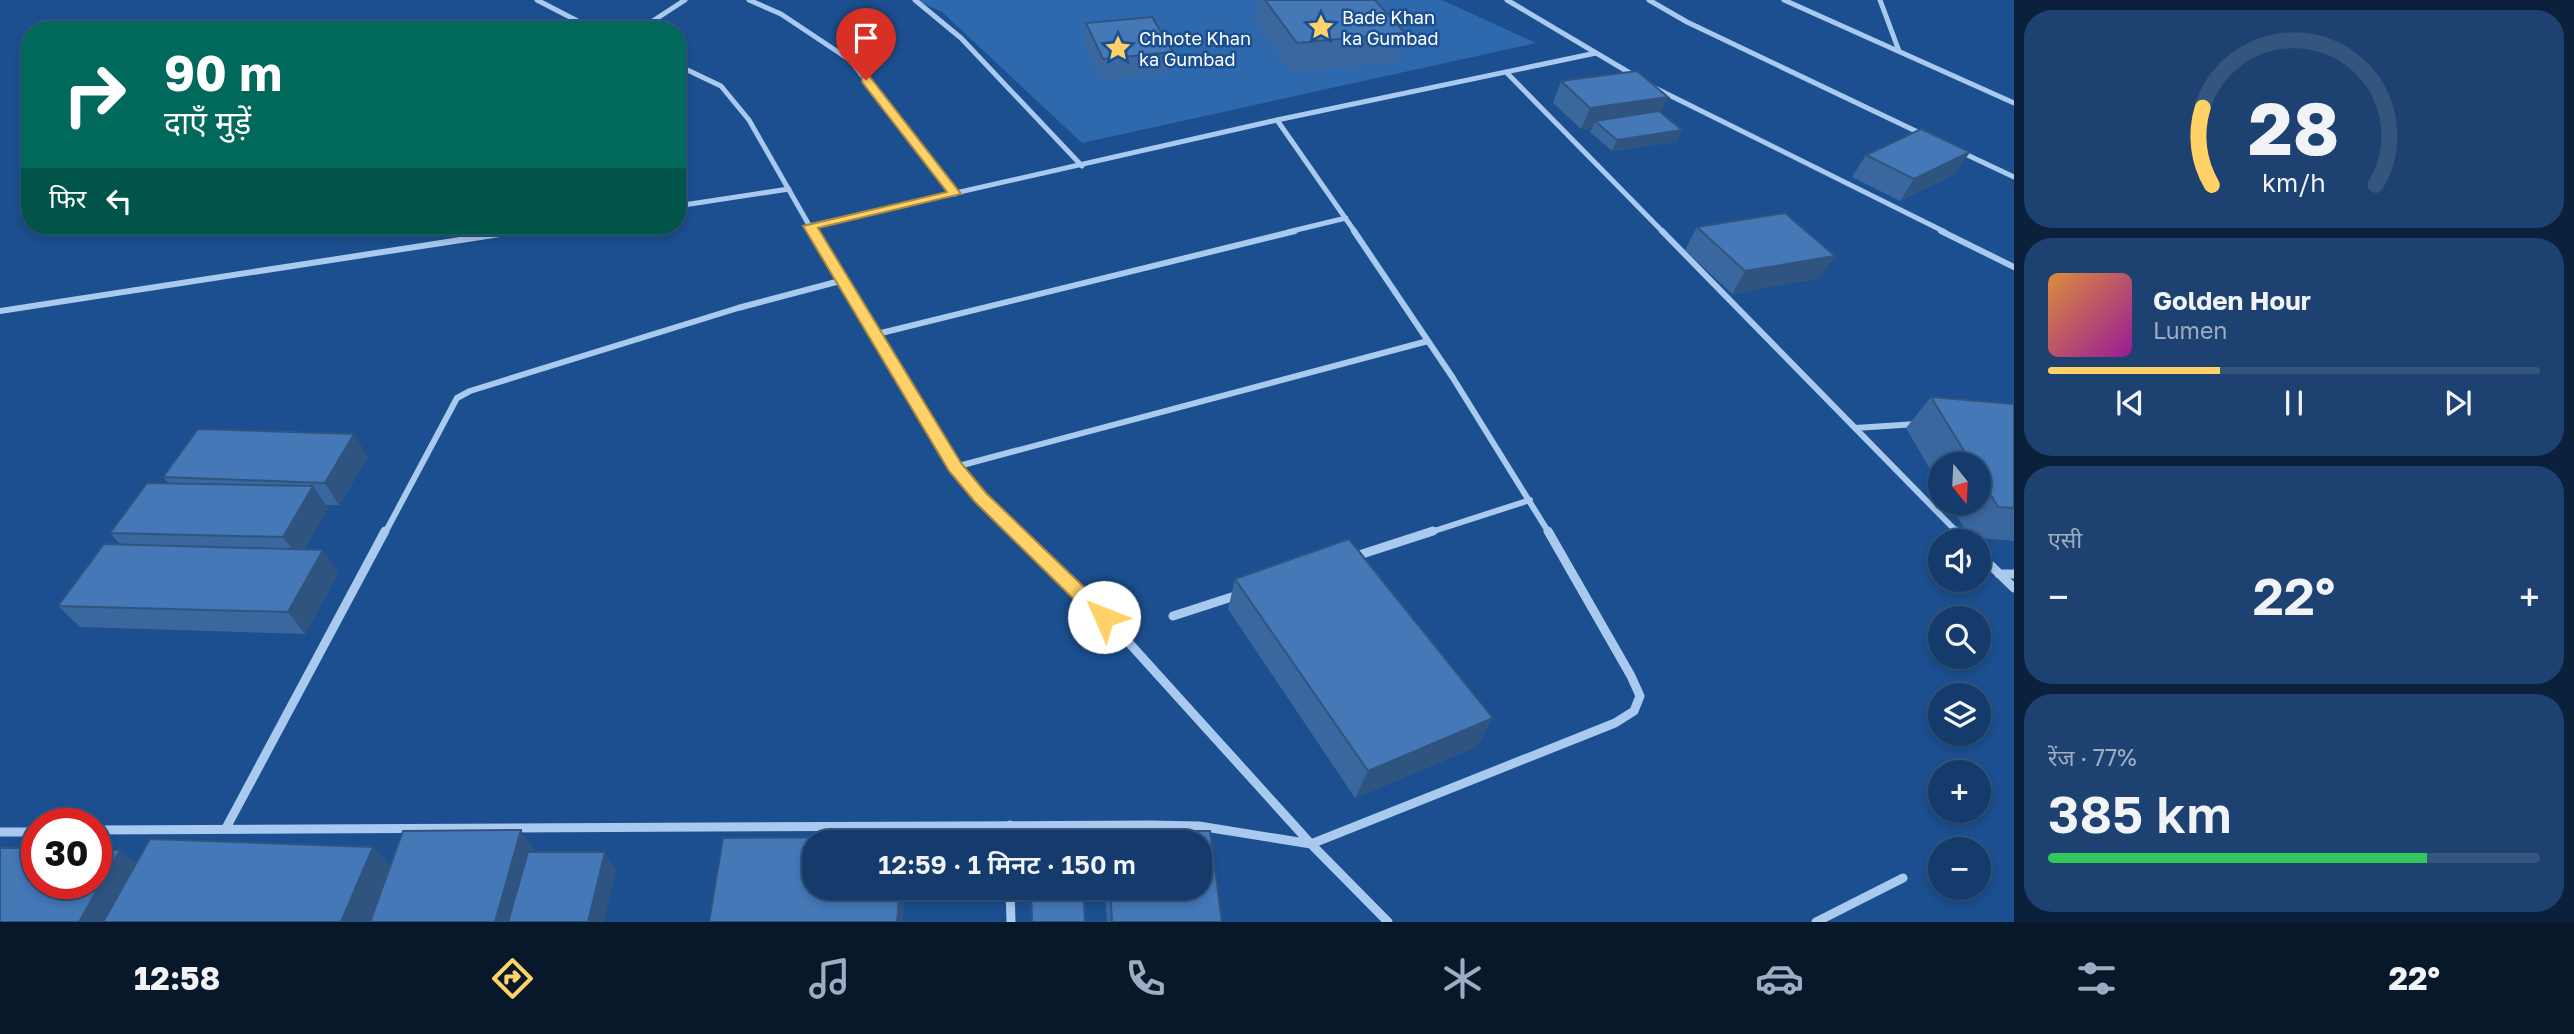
<!DOCTYPE html>
<html lang="hi">
<head>
<meta charset="utf-8">
<style>
	:root { --surface:#143b6b; --page:#1d4271; --text:#f1f3f6; --muted:#9dadc1; --line:#33557e; --accent:#ffd166 }
	body { margin:0; font-family:"Golos Text","Noto Sans Devanagari",sans-serif; background:var(--page); color:var(--text); height:100vh; display:flex; flex-direction:column; font-size:26px; white-space:nowrap }
	* { box-sizing:border-box; margin:0 }
	p { font-size:23px; color:var(--muted) }
	.icon { flex:none; width:38px; height:38px; fill:none; stroke:currentColor; stroke-width:2; stroke-linecap:round; stroke-linejoin:round }
	.map { position:relative; flex:1; overflow:hidden }
	.panel { display:flex; flex-direction:column; gap:10px; padding:10px; background:#0b203b; width:560px }
	.panel>* { flex:none }
	.guide { position:absolute; left:21px; top:21px; width:665px; height:214px; border-radius:28px; box-shadow:0 4px 10px #0003,0 0 0 2px var(--line); background:#00695c; color:#fff; overflow:hidden }
	.needle { width:46px; rotate:162deg }
	.tools { position:absolute; left:1928px; top:452px; display:grid; gap:14px }
	.tools a { display:grid; place-items:center; width:63px; height:63px; border-radius:50%; background:var(--surface); box-shadow:0 4px 10px #0003,0 0 0 2px var(--line); font-size:35px }
	.speed { position:absolute; left:21px; top:808px; display:flex; gap:14px; font-size:35px; font-weight:700; text-align:center }
	.speed>* { display:grid; place-content:center; width:91px; height:91px; border-radius:50%; background:var(--surface); box-shadow:0 4px 10px #0003,0 0 0 2px var(--line); line-height:1 }
	.speed .limit { border:10px solid #d22; background:#fff; color:#111 }
	.pin { position:absolute; display:grid; place-items:center; width:60px; height:60px; color:#fff; margin:-72px -30px; border-radius:50% 50% 50% 0; rotate:-45deg; box-shadow:0 0 7px #0007 }
	.pin .icon { rotate:45deg }
	.me { position:absolute; width:77px; margin:-38px; rotate:314deg; stroke-linejoin:round; filter:drop-shadow(0 0 5px #0008) }
	.turn { display:flex; align-items:center; gap:24px; height:147px; padding:0 28px; font-size:32px }
	.turn .icon { width:91px; height:91px; stroke-width:2.5 }
	.turn b { display:block; font-size:49px; line-height:60px }
	.then { display:flex; align-items:center; height:66px; padding:0 28px; background:#0003; gap:14px; font-size:26px }
	.big { font-size:52px; font-weight:600; line-height:1.1 }
	.panel .tile { flex:1; display:flex; flex-direction:column; justify-content:center; gap:10px; min-width:0; padding:0 24px; border-radius:28px; background:var(--page) }
	.panel .dial { align-items:center; gap:0 }
	.dial svg { height:182px; overflow:visible; fill:none; stroke:var(--line); stroke-width:7; stroke-linecap:round; text-anchor:middle }
	.dial text { fill:var(--text); stroke:none }
	.song { display:flex; align-items:center; gap:21px }
	.cover { width:84px; height:84px; border-radius:10px; background:linear-gradient(135deg,hsl(30 70% 55%),hsl(300 70% 35%)) }
	.played { height:7px; border-radius:4px; background:linear-gradient(90deg,var(--accent) 35%,var(--line) 35%) }
	.keys { display:flex; justify-content:space-around; direction:ltr }
	.heat { display:flex; justify-content:space-between; align-items:center; font-size:38px; direction:ltr }
	.charge { height:10px; border-radius:5px; background:linear-gradient(90deg,#34c759 77%,var(--line) 0) }
	.trip { position:absolute; left:802px; top:830px; width:410px; height:70px; border-radius:28px; background:var(--surface); box-shadow:0 4px 10px #0003,0 0 0 2px var(--line); font-weight:600; line-height:70px; text-align:center }
	.tab-bar { display:flex; height:112px; justify-content:space-around; align-items:center; background:#08182b; color:var(--muted) }
	.tab-bar .icon { width:49px; height:49px }
	.tab-bar .current { color:var(--accent) }
	.tab-bar b { font-size:32px; color:var(--text) }
	main { display:flex; flex:1; min-height:0 }
	.map>svg:first-child { display:block }
</style>
</head>
<body>
<main>
<div class="map">
<svg width="2014" height="922" viewBox="0 0 2014 922">
	<rect width="100%" height="100%" fill="#1b4f8f"/>
	<path fill="#2e69ad" d="M915 0H1442L1536 43 1082 143 942 12Z"/>
	<g fill="none" stroke-linecap="round" stroke-linejoin="round">
		<path stroke="#a9c9ee" stroke-width="5" d="M537 0 595 30
			M749 0 781 14 850 60 955 194
			M915 0 961 38 1082 166
			M1507 0 1635 76
			M1649 0 1687 22 1922 134
			M1784 0 2014 103
			M1880 0 1899 51
			M639 30 685 0
			M677 65 721 86 749 120 813 232
			M1506 72 1663 232
			M1651 86 1945 232
			M1277 120 1355 232
			M1961 152 2014 177
			M677 206 789 189
			M810 226 1277 120 1596 53
			M508 232 549 226
			M1288 232 1346 218"/>
		<path stroke="#a9c9ee" stroke-width="6" d="M812 231 955 467 980 498 1016 533
			M1354 231 1453 378 1549 533
			M1662 231 1958 533
			M1941 231 2014 267
			M0 311 519 231
			M873 335 1295 231
			M1855 428 1917 424
			M955 467 1428 341
			M385 533 457 398 470 391 738 308 840 281
			M1428 533 1530 500"/>
		<path stroke="#a9c9ee" stroke-width="9" d="M1014 531 1121 634 1311 844 1388 922
			M1956 531 1966 541
			M1979 554 2014 588
			M1353 557 1433 531
			M1999 574H2014
			M1173 616 1238 595
			M1010 825V842
			M226 828 385 531
			M96 830 1150 825 1199 826 1311 844 1615 723 1634 711 1640 696 1631 676 1548 531
			M0 832H37
			M1010 887 1011 922
			M1816 922 1903 878"/>
	</g>
	<path fill="#3a679d" d="M1258 0H1375L1405 33 1397 62 1291 72 1255 20Z
		M1086 23 1173 52 1171 73 1102 80 1084 44Z
		M1561 81 1668 97 1661 112 1682 130 1677 142 1612 151 1590 132 1592 128 1581 129 1553 103Z
		M1970 152 1955 174 1900 201 1852 177 1866 155Z
		M1697 227 1820 278 1732 294 1685 250Z
		M1931 397 2014 404V541L1969 537 1949 502H1979V464H1941V488L1906 428Z
		M368 457 339 505H325L328 508 304 549 339 572 305 634 80 627 58 606 120 544 110 533 168 483 163 477Z
		M1235 579 1493 718 1476 747 1355 798 1228 609Z
		M1106 831H1210L1222 922H1107L1105 887H1199V842H1105Z
		M1030 887H1083L1085 922H1031Z"/>
	<path fill="#305480" d="M1668 97 1658 119 1595 121 1592 128 1581 129 1590 108Z
		M1682 130 1677 142 1612 151 1617 140Z
		M1970 152 1955 174 1900 201 1914 179Z
		M1835 256 1820 278 1732 294 1745 271Z
		M354 434 368 457 339 505 325 483Z
		M313 486 328 508 299 559 283 537Z
		M323 550 339 572 305 634 288 612Z
		M1493 718 1476 747 1355 798 1368 771Z
		M521 830 539 856 521 922H495Z
		M373 847 397 872 376 922H341Z
		M120 850 153 876 128 922H79Z
		M605 852 616 871 604 922H588Z
		M900 887H905L903 922H897Z"/>
	<path fill="#4478b7" stroke="#305480" stroke-width="2" d="M1265 0H1375L1405 33 1297 43Z
		M1152 17 1173 52 1103 59 1086 23Z
		M1637 71 1668 97 1590 108 1561 81Z
		M1659 111 1682 130 1617 140 1595 121Z
		M1921 129 1970 152 1914 179 1866 155Z
		M1785 213 1835 256 1745 271 1697 227Z
		M1931 397 2014 404V508L1998 507 1979 476V464H1972Z
		M198 429 354 434 325 483 163 477Z
		M147 483 313 486 283 537 110 533Z
		M1349 539 1493 718 1368 771 1235 579Z
		M104 544 323 550 288 612 58 606Z
		M521 830 495 922H370L403 831Z
		M1106 831H1210L1222 922H1112L1110 887H1199V842H1107Z
		M1080 833V842H1030V834Z
		M903 837V842H814V887H900L897 922H709L723 838Z
		M150 839 373 847 341 922H103Z
		M0 848H37V884H96V850H120L79 922H0Z
		M528 852H605L588 922H508Z
		M1031 887H1083L1085 922H1032Z"/>
	<path fill="#ffd166" stroke="#a68842" stroke-width="2" d="M862 77H870L961 194 818 228 961 463 986 493 1110 612 1113 617 1110 622H1097L975 502 949 471 803 226 947 192 862 82Z"/>
	<defs>
		<g id="sight-bare" transform="scale(2.1)"><path d="M0-6L1.8-2.2L6-1.7L2.9 1.2L3.7 5.4L0 3.3L-3.7 5.4L-2.9 1.2L-6-1.7L-1.8-2.2Z" fill="#ffd166" stroke="#1b4f8f" stroke-width="2.5" paint-order="stroke"/></g>
	</defs>
	<g fill-rule="evenodd">
		<use href="#sight-bare" x="1321" y="27"/>
		<use href="#sight-bare" x="1118" y="48"/>
	</g>
	<g text-anchor="middle" dominant-baseline="central" stroke-width="5" stroke-linejoin="round" paint-order="stroke">
		<g font-size="18" fill="#fff" stroke="#1b4f8f" text-anchor="start">
			<text x="1342" y="17">Bade Khan<tspan x="1342" dy="21">ka Gumbad</tspan></text>
			<text x="1139" y="38">Chhote Khan<tspan x="1139" dy="21">ka Gumbad</tspan></text>
		</g>
	</g>
</svg>
<div class="tools">
<a><svg class="needle" viewBox="-14 -14 28 28"><path d="M0-13l5 13h-10z" fill="#e53935"/><path d="M0 13l5-13h-10z" fill="#9dadc1"/></svg></a>
<a><svg class="icon" aria-label="sound" viewBox="0 0 24 24"><path d="M4 9h4l5-4v14l-5-4H4zM17 9q2 3 0 6"/></svg></a>
<a><svg class="icon" aria-label="search" viewBox="0 0 24 24"><circle cx="10" cy="10" r="6"/><path d="M15 15l6 6"/></svg></a>
<a><svg class="icon" aria-label="layers" viewBox="0 0 24 24"><path d="M12 4l9 5-9 5-9-5zM3 14l9 5 9-5"/></svg></a>
<a>+</a>
<a>−</a>
</div>
<div class="speed"><div class="limit">30</div></div>
<div class="pin" style="left:866px;top:80px;background:#d93025"><svg class="icon" aria-label="arrive" viewBox="0 0 24 24"><path d="M6 21V4h12l-3 4 3 4H6"/></svg></div>
<svg class="me" style="left:1104px;top:617px" viewBox="-20 -20 40 40"><circle r="19" fill="#fff"/><path d="M0-13L10 11 0 6-10 11z" fill="#ffd166"/></svg>
<div class="trip">12:59 · 1 मिनट · 150 m</div>
<div class="guide">
<div class="turn"><svg class="icon" aria-label="right" viewBox="0 0 24 24"><path d="M7 20v-9h11M14 6l5 5-5 5"/></svg><div><b>90 m</b>दाएँ मुड़ें</div></div>
<div class="then">फिर<svg class="icon" aria-label="left" viewBox="0 0 24 24"><path d="M17 20v-9H6M10 6l-5 5 5 5"/></svg></div>
</div>
</div>
<section class="panel">
<div class="tile dial"><svg viewBox="0 0 100 80">
<path d="M14 69A42 42 0 1 1 86 69"/>
<path d="M14 69A42 42 0 0 1 10 35" stroke="#ffd166"/>
<text x="50" y="56" font-size="32" font-weight="700">28</text>
<text x="50" y="72" font-size="11">km/h</text>
</svg></div>
<div class="tile">
<div class="song"><i class="cover"></i><div><b>Golden Hour</b><p>Lumen</p></div></div>
<div class="played"></div>
<div class="keys"><svg class="icon" aria-label="previous" viewBox="0 0 24 24"><path d="M18 5L8 12l10 7zM5 5v14"/></svg><svg class="icon" aria-label="pause" viewBox="0 0 24 24"><path d="M8 5v14M16 5v14"/></svg><svg class="icon" aria-label="next" viewBox="0 0 24 24"><path d="M6 5l10 7-10 7zM19 5v14"/></svg></div>
</div>
<div class="tile"><p>एसी</p>
<div class="heat"><a>−</a><b class="big">22°</b><a>+</a></div>
</div>
<div class="tile"><p>रेंज · 77%</p><b class="big">385 km</b><div class="charge"></div></div>
</section>
</main>
<nav class="tab-bar">
<b>12:58</b>
<svg class="icon current" aria-label="directions" viewBox="0 0 24 24"><path d="M12 3l9 9-9 9-9-9zM9 14v-3h6M13 9l2 2-2 2"/></svg>
<svg class="icon" aria-label="music" viewBox="0 0 24 24"><path d="M9 18V5l10-2v13"/><circle cx="6" cy="18" r="3"/><circle cx="16" cy="16" r="3"/></svg>
<svg class="icon" aria-label="phone" viewBox="0 0 24 24"><path d="M5 4h4l2 5-3 2q2 4 5 5l2-3 5 2v4C11 20 4 13 5 4z"/></svg>
<svg class="icon" aria-label="climate" viewBox="0 0 24 24"><path d="M12 3v18M4 7l16 10M4 17L20 7"/></svg>
<svg class="icon" aria-label="car" viewBox="0 0 24 24"><path d="M5 17H2v-5l4-1 3-4h7l3 4 3 1v5h-3M9 17h6M6 11h13"/><circle cx="7" cy="17" r="2"/><circle cx="17" cy="17" r="2"/></svg>
<svg class="icon" aria-label="filters" viewBox="0 0 24 24"><path d="M4 7h16M4 17h16"/><circle cx="9" cy="7" r="2"/><circle cx="15" cy="17" r="2"/></svg>
<b>22°</b>
</nav>
</body>
</html>
